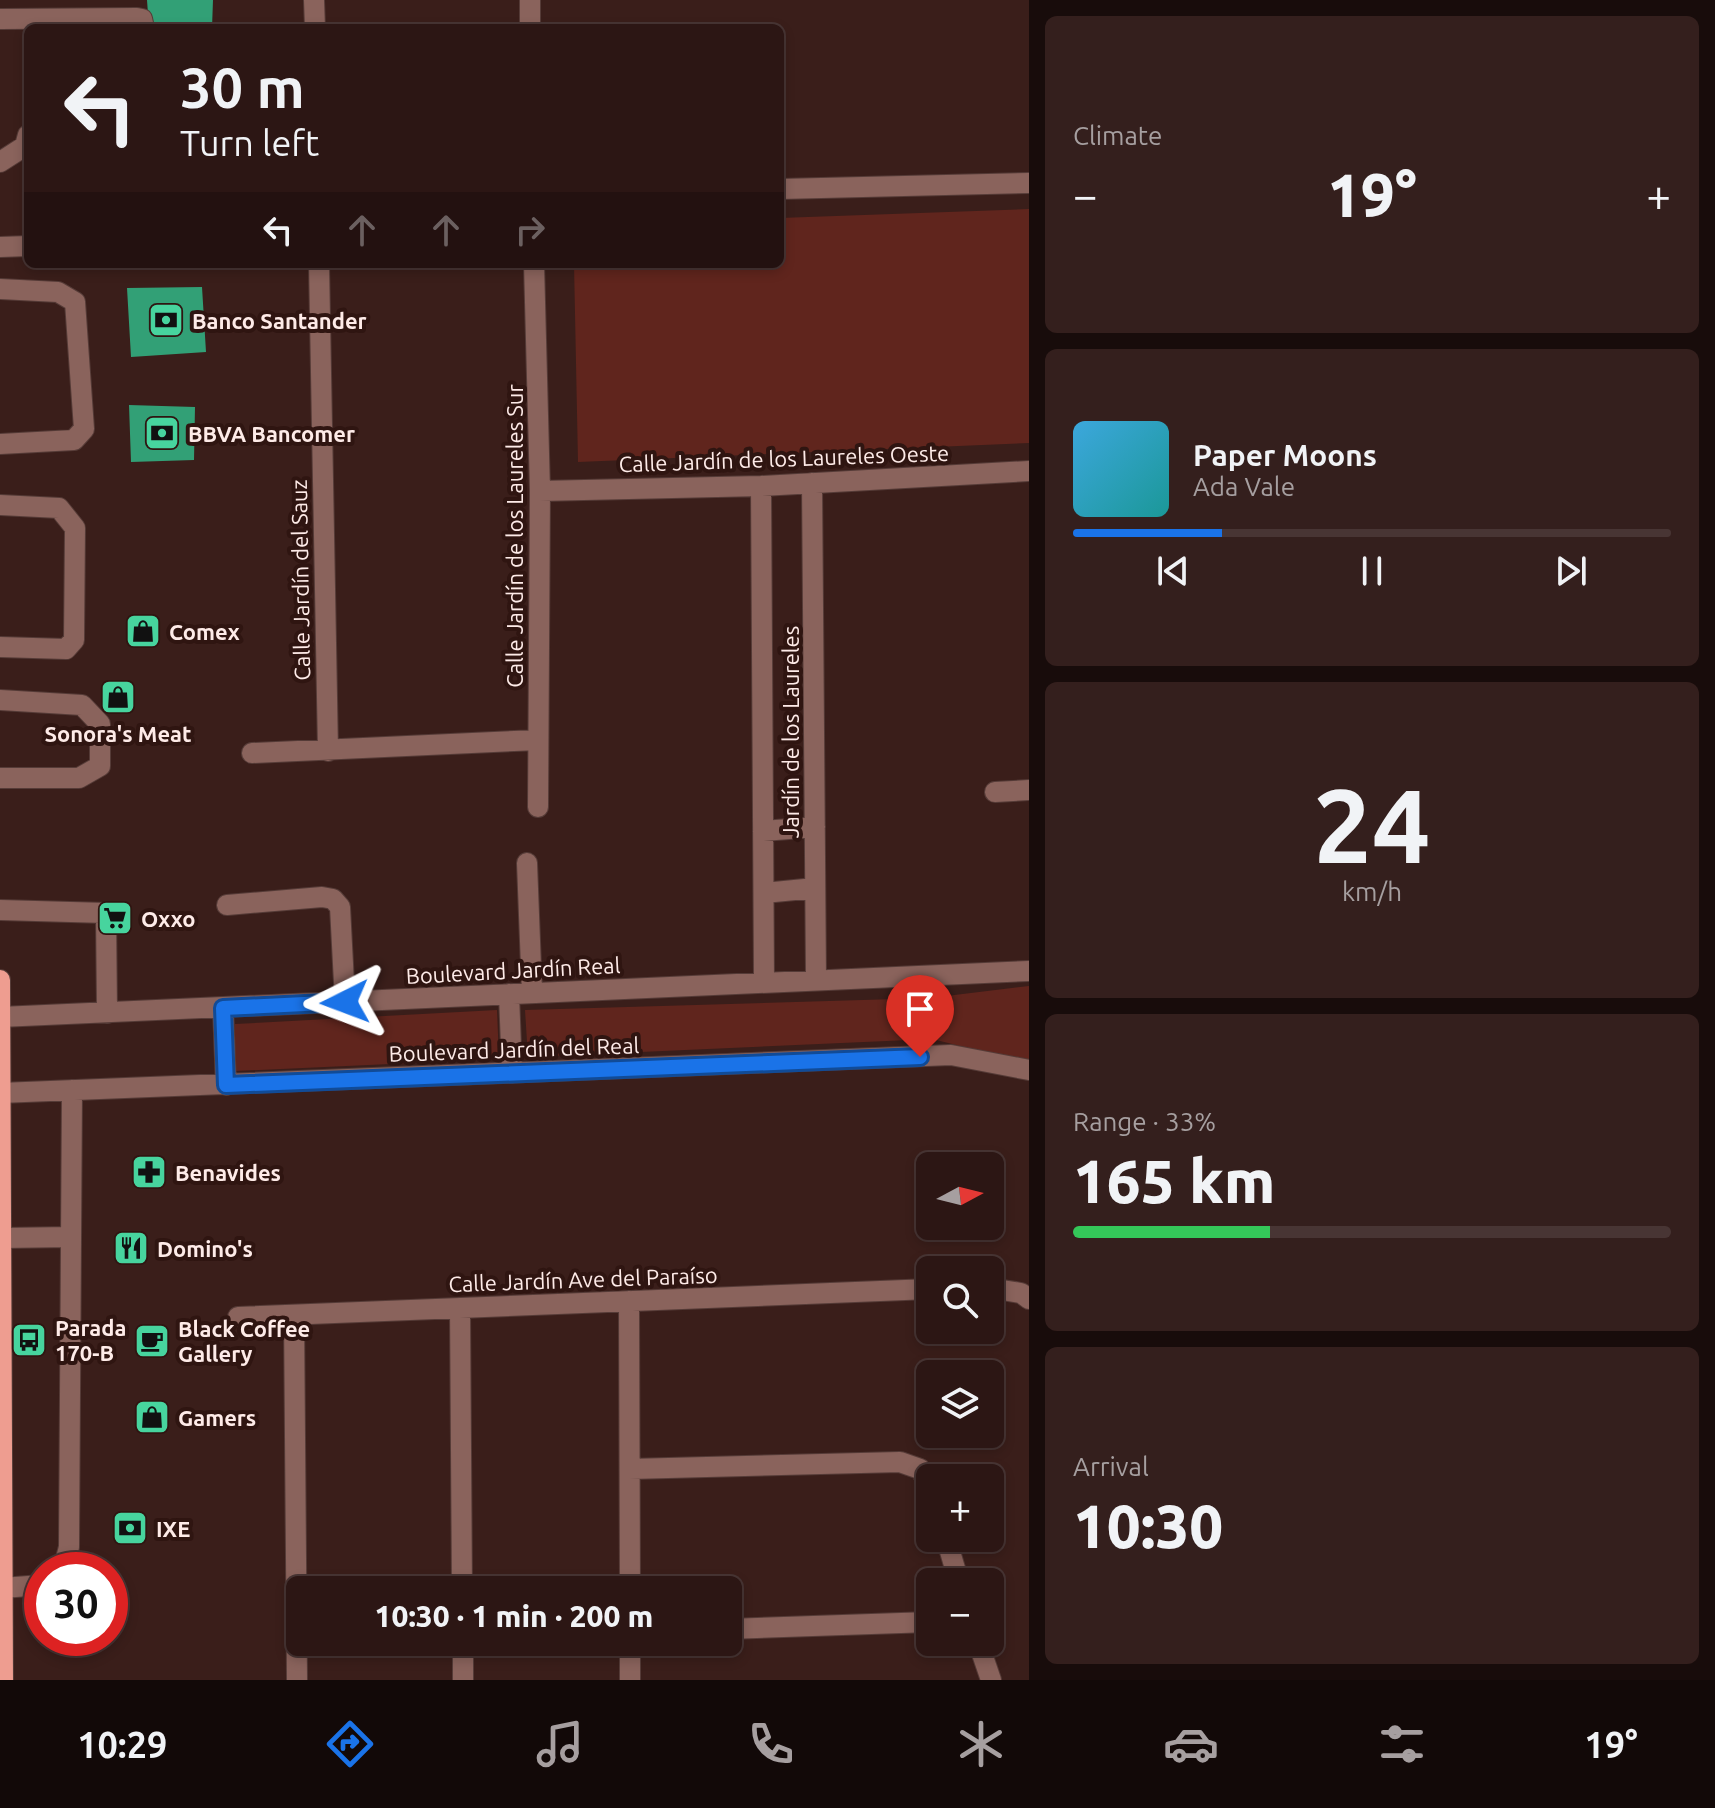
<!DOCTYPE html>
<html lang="en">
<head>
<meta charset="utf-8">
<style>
	:root { --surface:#2c1614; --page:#341f1d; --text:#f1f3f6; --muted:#a69fa0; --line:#483534; --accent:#1a73e8 }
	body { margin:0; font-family:Ubuntu,sans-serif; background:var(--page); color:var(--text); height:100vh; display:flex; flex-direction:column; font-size:30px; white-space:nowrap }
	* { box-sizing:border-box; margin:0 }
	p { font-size:26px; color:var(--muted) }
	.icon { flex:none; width:44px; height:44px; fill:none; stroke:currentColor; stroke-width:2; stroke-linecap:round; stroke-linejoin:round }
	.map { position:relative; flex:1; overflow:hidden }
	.drawer { display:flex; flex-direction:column; gap:16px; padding:16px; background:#180c0b; width:686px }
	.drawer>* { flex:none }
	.top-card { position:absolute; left:24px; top:24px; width:760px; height:244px; border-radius:12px; box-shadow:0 4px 12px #0003,0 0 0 2px var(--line); background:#2c1614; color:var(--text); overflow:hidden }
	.needle { width:52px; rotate:83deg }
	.fabs { position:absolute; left:916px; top:1152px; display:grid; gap:16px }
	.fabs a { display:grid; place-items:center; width:88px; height:88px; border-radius:12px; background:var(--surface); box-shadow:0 4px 12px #0003,0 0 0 2px var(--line); font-size:40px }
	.speed { position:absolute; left:24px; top:1552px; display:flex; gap:16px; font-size:40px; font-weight:700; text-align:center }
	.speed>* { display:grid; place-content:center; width:104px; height:104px; border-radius:50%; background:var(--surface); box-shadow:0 4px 12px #0003,0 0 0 2px var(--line); line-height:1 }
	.speed .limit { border:12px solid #d22; background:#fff; color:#111 }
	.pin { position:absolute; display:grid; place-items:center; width:68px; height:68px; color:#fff; margin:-82px -34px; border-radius:50% 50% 50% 0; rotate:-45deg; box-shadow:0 0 8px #0007 }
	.pin .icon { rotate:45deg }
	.me { position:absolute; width:88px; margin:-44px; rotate:267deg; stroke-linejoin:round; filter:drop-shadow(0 0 6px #0008) }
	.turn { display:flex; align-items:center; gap:28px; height:168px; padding:0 24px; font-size:36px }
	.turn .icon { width:104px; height:104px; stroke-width:2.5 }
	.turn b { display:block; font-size:56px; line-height:68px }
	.lanes { display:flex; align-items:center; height:76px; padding:0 24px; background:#0003; justify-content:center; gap:40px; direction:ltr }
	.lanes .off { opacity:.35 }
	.big { font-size:60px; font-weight:800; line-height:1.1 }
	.drawer .tile { flex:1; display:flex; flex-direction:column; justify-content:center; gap:12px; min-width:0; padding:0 28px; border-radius:12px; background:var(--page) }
	.drawer .dial { align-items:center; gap:0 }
	.dial b { font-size:104px; line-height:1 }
	.song { display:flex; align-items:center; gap:24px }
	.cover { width:96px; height:96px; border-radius:12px; background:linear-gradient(135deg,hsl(200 70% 55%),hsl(180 70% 35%)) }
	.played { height:8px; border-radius:4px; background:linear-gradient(90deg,var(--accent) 25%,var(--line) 25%) }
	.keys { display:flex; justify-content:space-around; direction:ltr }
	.heat { display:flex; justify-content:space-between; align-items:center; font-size:44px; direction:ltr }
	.charge { height:12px; border-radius:6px; background:linear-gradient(90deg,#34c759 33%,var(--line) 0) }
	.trip { position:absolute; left:286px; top:1576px; width:456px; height:80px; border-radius:12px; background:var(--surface); box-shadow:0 4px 12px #0003,0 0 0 2px var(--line); font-weight:800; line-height:80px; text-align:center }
	.dock { display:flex; height:128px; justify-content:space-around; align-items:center; background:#120908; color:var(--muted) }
	.dock .icon { width:56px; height:56px }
	.dock .selected { color:var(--accent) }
	.dock b { font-size:36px; color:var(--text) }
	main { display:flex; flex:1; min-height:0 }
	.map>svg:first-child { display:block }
</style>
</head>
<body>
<main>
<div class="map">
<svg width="1029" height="1680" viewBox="0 0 1029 1680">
	<rect width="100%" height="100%" fill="#3a1e1a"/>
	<path fill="#60251d" d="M1029 209V443L578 462 574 264H780V218Z
		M1029 986V1063L932 1039 528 1057 525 1010 930 998Z
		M497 1010 499 1059 235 1071V1024Z"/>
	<path fill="#32a076" d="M147 0H213L212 28H149Z
		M202 287 206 352 131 357 127 288Z
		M129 405 195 407 194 460 131 462Z"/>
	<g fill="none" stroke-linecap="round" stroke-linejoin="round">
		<g stroke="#553b37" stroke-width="22">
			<path id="minor" d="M314 0 315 28
				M530 0V28
				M0 19 137 18 142 19 144 28
				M0 162 25 146 28 135
				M780 189 1029 183
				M0 247 28 246
				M319 264 328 751
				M534 264 540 491 538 807
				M0 289 58 292 75 302 84 429 74 440 0 444
				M812 483 816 980
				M761 486 764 982
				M540 491 761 486 1029 471
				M0 505 59 508 75 528 74 640 66 649 0 647
				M0 700 82 705 100 724V766L79 778H0
				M252 753 538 740
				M995 792 1029 790
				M763 831 815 827
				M527 863 532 993
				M764 893 815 888
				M227 905 322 897 333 899 340 907 345 1002
				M0 910 106 913 107 1013
				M509 994 512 1073
				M223 1008 226 1085
				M0 1017 1029 971
				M0 1093 951 1055 1029 1070
				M1 1238 71 1237
				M990 1288 1021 1293 1029 1299
				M629 1301 630 1590
				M460 1308 462 1590
				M294 1315 297 1680
				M238 1317 930 1289
				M630 1469 900 1462 920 1469 930 1486
				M946 1538 959 1582
				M63 1570 69 1547 72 1090
				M2 1588 42 1585
				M728 1629 930 1622
				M463 1642V1680
				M630 1642V1680
				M978 1642 991 1680"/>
		</g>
		<g stroke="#553b37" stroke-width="22">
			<path id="major" d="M0 980 3 1680"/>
		</g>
		<use href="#minor" stroke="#8a635c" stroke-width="20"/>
		<use href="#major" stroke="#ee9d90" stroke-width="20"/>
	</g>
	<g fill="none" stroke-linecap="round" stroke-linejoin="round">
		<g stroke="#114b97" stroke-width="20">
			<path id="route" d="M345 1002 223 1008 226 1085 920 1057"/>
		</g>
		<use href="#route" stroke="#1a73e8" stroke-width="14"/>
	</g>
	<defs>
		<g id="bank-square" transform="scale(1.8)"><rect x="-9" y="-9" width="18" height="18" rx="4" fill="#47d49e" stroke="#2f1511"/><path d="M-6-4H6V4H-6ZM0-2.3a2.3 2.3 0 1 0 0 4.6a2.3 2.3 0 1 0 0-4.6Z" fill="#111"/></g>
		<g id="shop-square" transform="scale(1.8)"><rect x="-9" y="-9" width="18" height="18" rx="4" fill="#47d49e" stroke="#2f1511"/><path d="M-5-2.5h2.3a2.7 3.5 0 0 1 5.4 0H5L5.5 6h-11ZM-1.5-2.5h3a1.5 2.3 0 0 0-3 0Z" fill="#111"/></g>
		<g id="supermarket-square" transform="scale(1.8)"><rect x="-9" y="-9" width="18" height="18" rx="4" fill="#47d49e" stroke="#2f1511"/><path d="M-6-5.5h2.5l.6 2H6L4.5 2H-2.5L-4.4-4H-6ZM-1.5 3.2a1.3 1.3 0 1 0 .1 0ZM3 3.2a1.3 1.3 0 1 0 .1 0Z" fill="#111"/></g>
		<g id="pharmacy-square" transform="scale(1.8)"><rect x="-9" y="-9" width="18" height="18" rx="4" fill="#47d49e" stroke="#2f1511"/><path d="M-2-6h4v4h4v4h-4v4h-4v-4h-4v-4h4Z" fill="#111"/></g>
		<g id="restaurant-square" transform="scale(1.8)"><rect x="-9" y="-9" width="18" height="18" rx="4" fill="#47d49e" stroke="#2f1511"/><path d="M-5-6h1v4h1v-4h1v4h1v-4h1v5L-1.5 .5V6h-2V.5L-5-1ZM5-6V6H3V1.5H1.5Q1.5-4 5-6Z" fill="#111"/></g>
		<g id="bus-square" transform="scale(1.8)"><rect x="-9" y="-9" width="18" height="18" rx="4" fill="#47d49e" stroke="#2f1511"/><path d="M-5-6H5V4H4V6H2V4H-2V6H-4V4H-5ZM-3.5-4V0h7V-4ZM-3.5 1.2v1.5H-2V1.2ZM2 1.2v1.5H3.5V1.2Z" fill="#111"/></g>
		<g id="cafe-square" transform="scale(1.8)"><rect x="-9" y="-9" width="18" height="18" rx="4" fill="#47d49e" stroke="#2f1511"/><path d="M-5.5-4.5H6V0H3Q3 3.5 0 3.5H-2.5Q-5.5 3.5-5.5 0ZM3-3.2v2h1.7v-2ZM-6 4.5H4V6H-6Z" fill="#111"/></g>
	</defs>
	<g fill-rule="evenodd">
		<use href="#bank-square" x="166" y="320"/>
		<use href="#bank-square" x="162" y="433"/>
		<use href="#shop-square" x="143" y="631"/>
		<use href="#shop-square" x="118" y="697"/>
		<use href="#supermarket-square" x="115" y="918"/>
		<use href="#pharmacy-square" x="149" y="1172"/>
		<use href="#restaurant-square" x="131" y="1248"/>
		<use href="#bus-square" x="29" y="1340"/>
		<use href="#cafe-square" x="152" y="1341"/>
		<use href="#shop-square" x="152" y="1417"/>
		<use href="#bank-square" x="130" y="1528"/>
	</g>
	<g text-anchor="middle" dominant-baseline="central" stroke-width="8" stroke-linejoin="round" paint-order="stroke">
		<g font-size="22" font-weight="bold" fill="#feebe8" stroke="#2f1511" text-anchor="start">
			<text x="192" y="320">Banco Santander</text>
			<text x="188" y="433">BBVA Bancomer</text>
			<text x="169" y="631">Comex</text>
			<text x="118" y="733" text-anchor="middle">Sonora's Meat</text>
			<text x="141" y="918">Oxxo</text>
			<text x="175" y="1172">Benavides</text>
			<text x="157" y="1248">Domino's</text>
			<text x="55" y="1327">Parada<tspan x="55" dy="25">170-B</tspan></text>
			<text x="178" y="1328">Black Coffee<tspan x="178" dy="25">Gallery</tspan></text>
			<text x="178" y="1417">Gamers</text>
			<text x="156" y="1528">IXE</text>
		</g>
		<g font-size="22" fill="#feebe8" stroke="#2f1511">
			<text transform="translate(784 458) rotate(-2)">Calle Jardín de los Laureles Oeste</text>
			<text transform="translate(514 536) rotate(-90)">Calle Jardín de los Laureles Sur</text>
			<text transform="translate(300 580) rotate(-91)">Calle Jardín del Sauz</text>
			<text transform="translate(790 732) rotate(-90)">Jardín de los Laureles</text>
			<text transform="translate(513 970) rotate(-3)">Boulevard Jardín Real</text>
			<text transform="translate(514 1049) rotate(-2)">Boulevard Jardín del Real</text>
			<text transform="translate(583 1279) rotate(-2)">Calle Jardín Ave del Paraíso</text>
		</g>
	</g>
</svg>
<div class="fabs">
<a><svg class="needle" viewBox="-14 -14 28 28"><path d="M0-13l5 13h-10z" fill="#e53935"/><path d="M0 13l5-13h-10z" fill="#a69fa0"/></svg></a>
<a><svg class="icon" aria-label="search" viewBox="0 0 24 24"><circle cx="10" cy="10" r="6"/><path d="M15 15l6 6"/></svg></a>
<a><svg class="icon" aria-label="layers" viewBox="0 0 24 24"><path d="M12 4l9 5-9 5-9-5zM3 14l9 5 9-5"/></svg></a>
<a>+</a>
<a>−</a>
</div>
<div class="speed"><div class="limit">30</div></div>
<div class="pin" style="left:920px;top:1057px;background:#d93025"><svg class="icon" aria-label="arrive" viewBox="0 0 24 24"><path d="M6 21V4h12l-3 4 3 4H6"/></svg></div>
<svg class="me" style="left:345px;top:1002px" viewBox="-20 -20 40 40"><path d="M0-17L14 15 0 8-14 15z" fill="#1a73e8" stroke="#fff" stroke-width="4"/></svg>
<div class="trip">10:30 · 1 min · 200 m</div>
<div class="top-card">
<div class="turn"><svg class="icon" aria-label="left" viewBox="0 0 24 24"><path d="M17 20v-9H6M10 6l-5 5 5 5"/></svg><div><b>30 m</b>Turn left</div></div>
<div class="lanes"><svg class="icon" aria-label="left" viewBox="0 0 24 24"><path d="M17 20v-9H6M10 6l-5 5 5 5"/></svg><svg class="icon off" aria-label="ahead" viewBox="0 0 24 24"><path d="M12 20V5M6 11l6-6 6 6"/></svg><svg class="icon off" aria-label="ahead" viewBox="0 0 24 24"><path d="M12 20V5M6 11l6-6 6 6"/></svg><svg class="icon off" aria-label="right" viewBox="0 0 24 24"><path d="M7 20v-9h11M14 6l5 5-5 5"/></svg></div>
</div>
</div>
<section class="drawer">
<div class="tile"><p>Climate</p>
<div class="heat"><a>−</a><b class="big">19°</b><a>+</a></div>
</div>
<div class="tile">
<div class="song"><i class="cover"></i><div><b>Paper Moons</b><p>Ada Vale</p></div></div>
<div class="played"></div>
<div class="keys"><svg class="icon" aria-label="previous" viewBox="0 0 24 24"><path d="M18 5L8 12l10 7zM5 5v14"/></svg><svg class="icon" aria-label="pause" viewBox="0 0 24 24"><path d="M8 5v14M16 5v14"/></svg><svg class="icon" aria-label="next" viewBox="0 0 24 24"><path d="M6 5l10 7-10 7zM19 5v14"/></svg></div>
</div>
<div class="tile dial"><b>24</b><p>km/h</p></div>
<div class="tile"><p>Range · 33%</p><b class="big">165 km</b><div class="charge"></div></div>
<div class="tile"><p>Arrival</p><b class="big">10:30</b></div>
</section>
</main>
<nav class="dock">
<b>10:29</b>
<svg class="icon selected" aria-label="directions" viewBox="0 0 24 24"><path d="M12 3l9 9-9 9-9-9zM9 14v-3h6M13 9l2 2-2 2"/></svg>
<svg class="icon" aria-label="music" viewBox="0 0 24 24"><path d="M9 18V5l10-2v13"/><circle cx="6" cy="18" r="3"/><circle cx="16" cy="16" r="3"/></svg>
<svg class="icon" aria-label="phone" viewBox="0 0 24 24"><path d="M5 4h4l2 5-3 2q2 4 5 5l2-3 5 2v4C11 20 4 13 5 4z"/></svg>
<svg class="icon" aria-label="climate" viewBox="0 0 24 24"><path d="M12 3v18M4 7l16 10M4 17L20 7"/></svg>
<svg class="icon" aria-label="car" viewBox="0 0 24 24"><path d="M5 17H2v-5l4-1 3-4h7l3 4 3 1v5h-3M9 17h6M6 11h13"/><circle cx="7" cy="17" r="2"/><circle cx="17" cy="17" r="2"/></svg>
<svg class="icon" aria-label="filters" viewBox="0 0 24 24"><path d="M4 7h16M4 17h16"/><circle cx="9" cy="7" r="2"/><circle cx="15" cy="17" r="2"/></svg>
<b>19°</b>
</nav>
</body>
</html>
